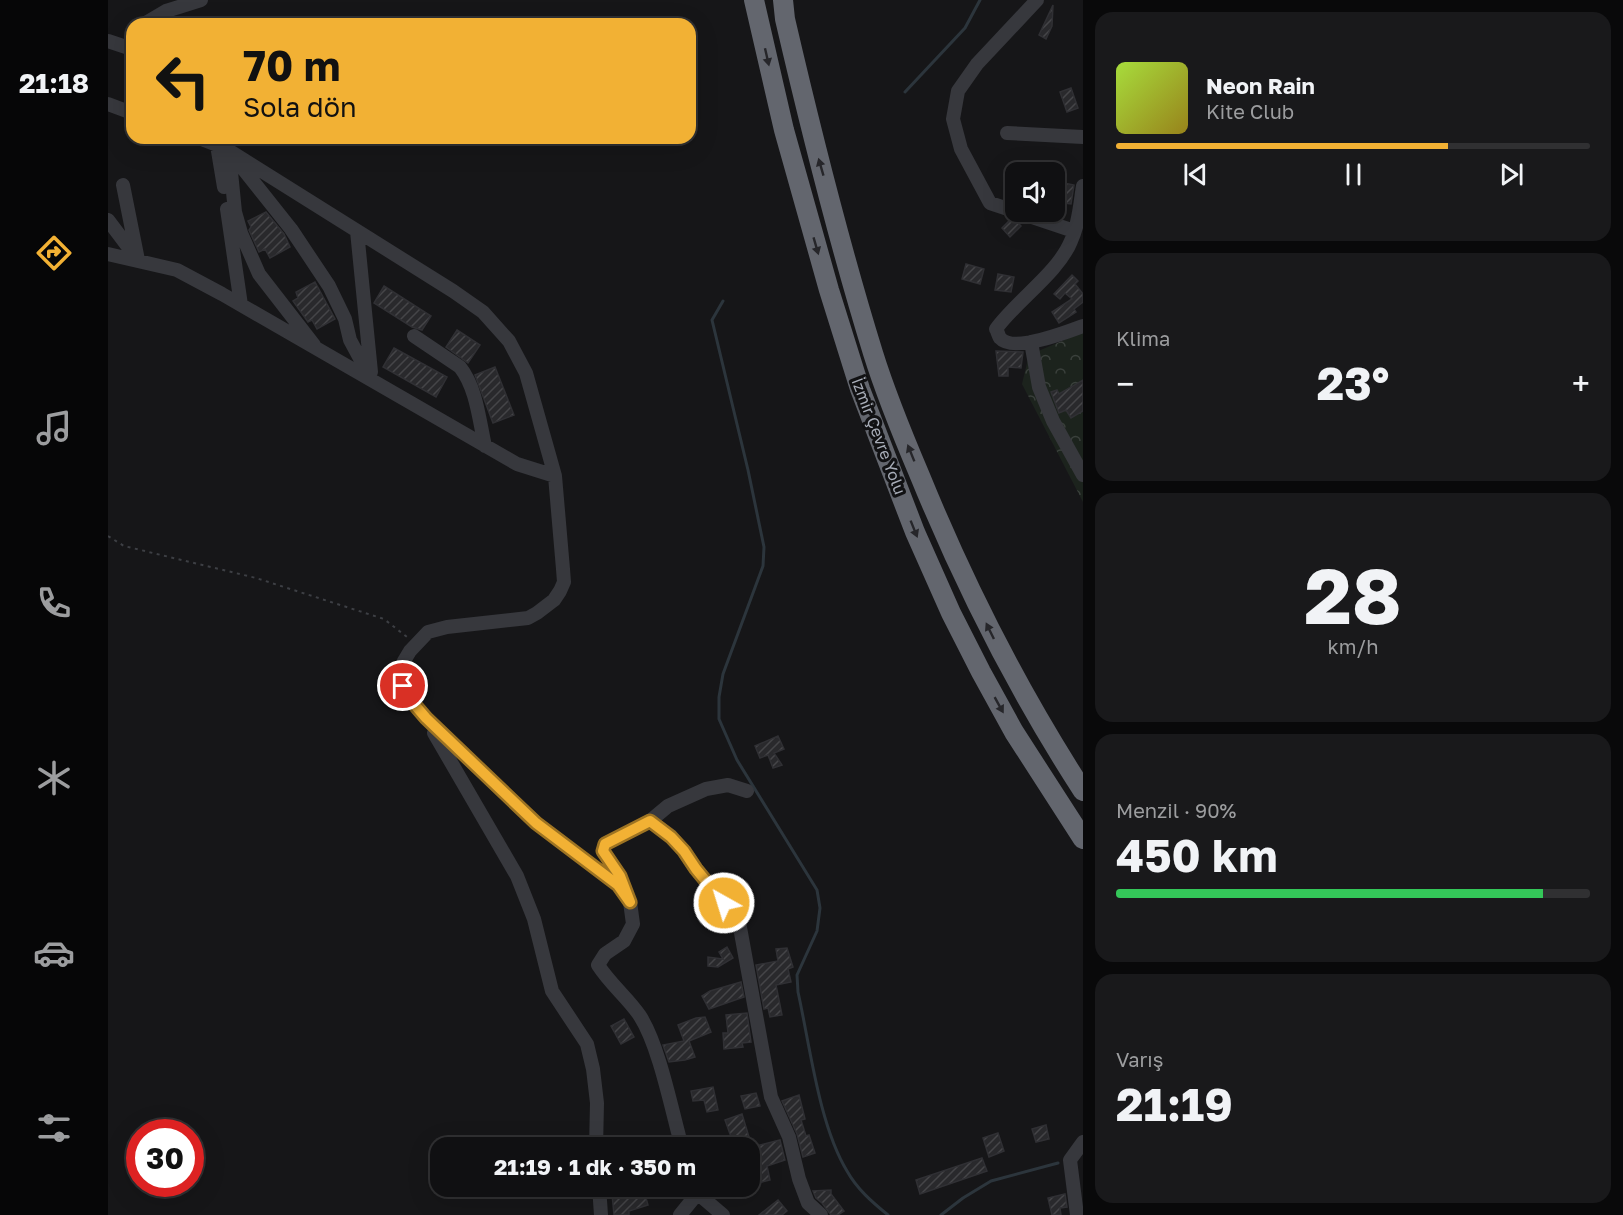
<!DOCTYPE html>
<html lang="tr">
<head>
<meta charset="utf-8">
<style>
	:root { --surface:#101012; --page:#19191b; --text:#f1f3f6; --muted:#9c9d9f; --line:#303032; --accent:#f2b134 }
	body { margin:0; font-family:"Golos Text",sans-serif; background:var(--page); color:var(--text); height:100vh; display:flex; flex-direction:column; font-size:22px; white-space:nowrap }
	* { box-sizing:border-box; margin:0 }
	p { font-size:20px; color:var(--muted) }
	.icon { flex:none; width:33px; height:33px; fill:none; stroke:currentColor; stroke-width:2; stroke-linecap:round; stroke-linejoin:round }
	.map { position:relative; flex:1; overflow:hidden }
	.sheet { display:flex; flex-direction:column; gap:12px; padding:12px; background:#09090a; width:540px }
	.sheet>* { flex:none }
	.top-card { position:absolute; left:18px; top:18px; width:570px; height:126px; border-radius:18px; box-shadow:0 6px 24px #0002,0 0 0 2px var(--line); background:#f2b134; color:#111; overflow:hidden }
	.controls { position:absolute; left:897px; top:162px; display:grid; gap:12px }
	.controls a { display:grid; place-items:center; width:60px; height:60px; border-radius:12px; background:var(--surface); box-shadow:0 6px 24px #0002,0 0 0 2px var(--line); font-size:30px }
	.speed { position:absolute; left:18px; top:1119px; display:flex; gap:12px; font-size:30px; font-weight:700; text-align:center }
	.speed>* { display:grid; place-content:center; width:78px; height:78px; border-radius:50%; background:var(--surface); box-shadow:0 6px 24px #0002,0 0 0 2px var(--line); line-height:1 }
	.speed .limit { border:9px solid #d22; background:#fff; color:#111 }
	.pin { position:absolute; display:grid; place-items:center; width:51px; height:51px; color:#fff; margin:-26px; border:3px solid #fff; border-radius:50%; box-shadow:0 2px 6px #0007 }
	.me { position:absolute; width:66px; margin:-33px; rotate:321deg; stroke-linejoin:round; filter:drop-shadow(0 0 4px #0008) }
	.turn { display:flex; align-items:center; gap:21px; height:126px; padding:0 18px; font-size:27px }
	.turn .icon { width:78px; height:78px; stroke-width:2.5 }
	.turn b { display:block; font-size:42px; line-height:51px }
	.big { font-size:45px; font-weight:700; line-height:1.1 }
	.sheet .widget { flex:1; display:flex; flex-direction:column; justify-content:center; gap:9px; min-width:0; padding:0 21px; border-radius:18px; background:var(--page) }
	.sheet .dial { align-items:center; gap:0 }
	.dial b { font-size:78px; line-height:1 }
	.song { display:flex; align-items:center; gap:18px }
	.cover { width:72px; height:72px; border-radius:9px; background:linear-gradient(135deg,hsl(80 70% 55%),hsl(50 70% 35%)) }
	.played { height:6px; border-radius:3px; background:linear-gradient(90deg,var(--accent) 70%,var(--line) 70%) }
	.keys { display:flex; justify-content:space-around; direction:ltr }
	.heat { display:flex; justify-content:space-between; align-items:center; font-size:33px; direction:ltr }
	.charge { height:9px; border-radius:4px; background:linear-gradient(90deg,#34c759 90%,var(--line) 0) }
	.trip { position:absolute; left:322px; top:1137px; width:330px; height:60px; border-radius:18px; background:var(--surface); box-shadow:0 6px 24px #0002,0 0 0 2px var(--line); font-weight:700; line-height:60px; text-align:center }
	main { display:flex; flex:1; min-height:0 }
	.tabs { display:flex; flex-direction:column; width:108px; justify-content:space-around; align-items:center; background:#060607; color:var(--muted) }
	.tabs .icon { width:42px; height:42px }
	.tabs .on { color:var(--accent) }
	.tabs b { font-size:27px; color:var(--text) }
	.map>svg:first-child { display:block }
</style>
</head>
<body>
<main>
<nav class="tabs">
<b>21:18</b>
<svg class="icon on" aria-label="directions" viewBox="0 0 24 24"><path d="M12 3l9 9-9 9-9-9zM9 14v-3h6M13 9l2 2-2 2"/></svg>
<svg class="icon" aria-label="music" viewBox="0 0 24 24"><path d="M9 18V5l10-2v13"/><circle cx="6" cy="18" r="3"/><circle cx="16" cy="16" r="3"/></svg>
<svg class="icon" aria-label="phone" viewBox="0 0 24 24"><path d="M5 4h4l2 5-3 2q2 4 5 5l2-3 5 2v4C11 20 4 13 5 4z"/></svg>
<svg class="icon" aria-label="climate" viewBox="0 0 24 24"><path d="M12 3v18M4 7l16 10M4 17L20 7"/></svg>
<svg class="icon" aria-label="car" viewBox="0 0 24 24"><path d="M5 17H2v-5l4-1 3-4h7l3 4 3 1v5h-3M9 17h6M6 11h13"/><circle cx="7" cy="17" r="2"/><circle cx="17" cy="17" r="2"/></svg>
<svg class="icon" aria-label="filters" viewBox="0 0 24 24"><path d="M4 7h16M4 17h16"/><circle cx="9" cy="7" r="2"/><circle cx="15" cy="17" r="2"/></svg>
</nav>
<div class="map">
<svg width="975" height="1215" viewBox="0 0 975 1215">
	<defs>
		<pattern id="park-crowns" width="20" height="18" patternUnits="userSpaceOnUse" patternTransform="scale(1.5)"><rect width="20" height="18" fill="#1c231d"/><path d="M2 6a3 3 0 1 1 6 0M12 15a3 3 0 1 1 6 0" fill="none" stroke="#3a403c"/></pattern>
		<pattern id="building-hatch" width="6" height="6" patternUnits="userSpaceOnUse" patternTransform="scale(1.5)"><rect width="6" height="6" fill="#29292c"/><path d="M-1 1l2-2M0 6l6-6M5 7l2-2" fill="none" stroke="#454548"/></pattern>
	</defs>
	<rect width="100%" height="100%" fill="#161618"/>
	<path fill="url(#park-crowns)" d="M975 332V502L914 384 921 355Z"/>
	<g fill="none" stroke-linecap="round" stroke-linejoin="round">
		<path stroke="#2c353c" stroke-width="3" d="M797 92 857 28 872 0
			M615 301 604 320 640 470 656 547 655 566 615 674 611 697V719L629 760 709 890 712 908 709 931 689 975 690 992C702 1046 711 1125 739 1171 749 1189 764 1202 780 1215
			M833 1215 855 1198 883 1181 950 1163"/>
	</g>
	<path fill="url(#building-hatch)" stroke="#303034" stroke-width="1.5" d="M945 5 944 26 938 39 931 35Z
		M963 88 970 108 959 112 952 92Z
		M956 183 966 185 963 204 948 202 949 189 955 190Z
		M158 212 176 234 182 247 162 258 157 249 151 252 141 230 143 227 140 221Z
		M903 219 908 221 913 226 902 237 894 228Z
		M858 264 876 269 872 284 854 279Z
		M890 274 906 277 903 292 887 290Z
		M964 275 970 281 967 284 975 294V302L966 309 968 312 951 323 944 312 964 299 957 293 952 299 946 294Z
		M207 282 227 319 209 329 204 320 200 322 185 301 190 298 188 292Z
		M276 286 323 316 314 330 304 327 266 303Z
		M349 330 372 345 360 363 338 347Z
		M286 348 339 377 328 397 275 367Z
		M888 351 915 352 913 368 900 367V376H891Z
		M387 367 406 415 385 423 367 375Z
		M975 380V411L963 418 958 410 951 413 943 392 949 390 951 394Z
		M670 736 676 749 666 753 674 765 665 768 660 755 652 758 647 746Z
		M619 947 625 958 610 967 600 966V957L615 959 611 952Z
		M679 948 685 967 680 969 683 982 668 985 674 1015 662 1017 660 1008 656 1009 648 965 670 961 668 949Z
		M633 982 636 997 601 1009 594 996 602 991Z
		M639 1013 643 1042 634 1043 635 1047 616 1049 615 1033H620L618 1015Z
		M597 1017 603 1032 581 1041 587 1057 577 1060 561 1062 555 1045 576 1041 570 1025 588 1018Z
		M516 1019 526 1037 513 1044 503 1026Z
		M605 1087 610 1110 599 1112 596 1100 585 1101 583 1091Z
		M648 1093 652 1106 637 1109 633 1096Z
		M691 1095 697 1119 693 1120 698 1136 701 1135 707 1153 695 1157 689 1134 674 1101Z
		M634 1114 644 1147 672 1140 677 1160 659 1166 662 1180 650 1183 642 1155 643 1148H627L617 1120Z
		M938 1125 941 1139 928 1142 924 1129Z
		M890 1133 896 1151 881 1157 875 1138Z
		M874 1158 879 1171 812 1194 808 1180Z
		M723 1190V1194L736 1211 730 1215H723L714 1203 708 1198 705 1191Z
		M536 1191 540 1205 521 1211V1215H506L504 1194 517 1193V1198Z
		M957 1194 959 1207 952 1208 953 1215H944L940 1198Z
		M670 1200 679 1211 674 1215H651Z"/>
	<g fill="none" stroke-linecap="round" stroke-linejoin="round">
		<path stroke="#3d3f44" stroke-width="2" stroke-dasharray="3 4.5" stroke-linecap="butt" d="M0 536 16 546 148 578 276 619 299 637"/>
		<path stroke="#37383d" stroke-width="14" d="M929 0 869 64 850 91 845 119 853 149 882 203 966 231
			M36 24 58 11 93 0
			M0 41 21 48
			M0 104 24 113
			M899 133 975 137
			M91 138 109 145 116 187
			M101 138 345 291 375 312 401 341 418 373 447 476 455 569 456 582 452 591 446 600 429 613 420 618 339 627 320 632 302 651 296 661 293 677 300 697 318 718 428 823 510 885 522 902 525 924 516 941 497 954 490 965C502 984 520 998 532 1016 550 1044 562 1102 571 1136L573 1148
			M121 152 127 212 133 233 151 274 206 345
			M128 160 183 229 221 286 237 319 242 340 263 379
			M15 185 30 260
			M975 186C972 204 971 224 963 241 950 273 909 300 888 329 889 330 891 337 892 338 905 353 959 332 975 326
			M119 209 133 305
			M0 220 27 256
			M249 231 263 372
			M0 254 69 270 114 294 409 464 447 476
			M306 336 352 367C369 389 371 420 377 446
			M923 342 931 387 945 421 975 475
			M326 733 409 876 426 919 444 991 479 1044 485 1069 489 1103 488 1148
			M542 821 563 836 576 851 588 869 631 922 663 1097 681 1137 691 1179 700 1203 713 1215
			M517 889 512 876 495 851 497 844 542 821 560 806 598 789 620 785 639 791
			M491 1186 493 1215
			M581 1186 615 1215
			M572 1215 589 1194
			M969 1215 962 1160 975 1142"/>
		<path stroke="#63666e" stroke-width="20" d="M646 0 676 130 721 290 752 389 807 532 843 613 873 672 906 732 975 839
			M675 0 677 19C703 131 731 243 765 353 778 395 795 436 812 476 857 586 910 691 975 791"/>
	</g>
	<defs><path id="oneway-solid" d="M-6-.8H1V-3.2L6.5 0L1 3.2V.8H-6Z" transform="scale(1.5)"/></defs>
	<g fill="#26262a">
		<use href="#oneway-solid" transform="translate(659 57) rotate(77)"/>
		<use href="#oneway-solid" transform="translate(713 167) rotate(-106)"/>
		<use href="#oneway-solid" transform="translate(708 246) rotate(74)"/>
		<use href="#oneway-solid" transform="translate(803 453) rotate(-112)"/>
		<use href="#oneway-solid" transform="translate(806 529) rotate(68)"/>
		<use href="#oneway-solid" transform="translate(882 631) rotate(-116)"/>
		<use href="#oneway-solid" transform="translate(891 705) rotate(61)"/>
	</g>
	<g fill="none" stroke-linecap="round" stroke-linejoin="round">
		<g stroke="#9d7322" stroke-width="15">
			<path id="route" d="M295 686 300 697 318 718 428 823 510 885 522 902 512 876 495 851 497 844 542 821 563 837 576 851 588 869 616 903"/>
		</g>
		<use href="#route" stroke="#f2b134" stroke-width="10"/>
	</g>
	<g text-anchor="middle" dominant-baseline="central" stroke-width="6" stroke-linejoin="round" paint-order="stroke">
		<g font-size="16" fill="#a8adb8" stroke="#111113">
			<text transform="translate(771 436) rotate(69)">İzmir Çevre Yolu</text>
		</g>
	</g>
</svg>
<div class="controls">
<a><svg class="icon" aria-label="sound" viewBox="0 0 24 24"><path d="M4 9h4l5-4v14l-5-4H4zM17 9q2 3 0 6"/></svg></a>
</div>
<div class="speed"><div class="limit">30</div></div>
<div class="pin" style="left:295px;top:686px;background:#d93025"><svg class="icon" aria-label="arrive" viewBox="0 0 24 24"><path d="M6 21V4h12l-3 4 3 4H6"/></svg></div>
<svg class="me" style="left:616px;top:903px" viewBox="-20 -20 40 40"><circle r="17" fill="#f2b134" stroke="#fff" stroke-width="3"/><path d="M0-11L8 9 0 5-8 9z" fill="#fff"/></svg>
<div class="trip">21:19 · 1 dk · 350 m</div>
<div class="top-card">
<div class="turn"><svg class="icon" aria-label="left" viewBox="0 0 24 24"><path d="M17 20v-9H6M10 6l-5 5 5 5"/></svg><div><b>70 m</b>Sola dön</div></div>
</div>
</div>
<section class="sheet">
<div class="widget">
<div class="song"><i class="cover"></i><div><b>Neon Rain</b><p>Kite Club</p></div></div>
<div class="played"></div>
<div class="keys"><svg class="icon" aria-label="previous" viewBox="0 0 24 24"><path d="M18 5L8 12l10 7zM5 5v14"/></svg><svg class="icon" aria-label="pause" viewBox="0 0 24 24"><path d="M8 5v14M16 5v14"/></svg><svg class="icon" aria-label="next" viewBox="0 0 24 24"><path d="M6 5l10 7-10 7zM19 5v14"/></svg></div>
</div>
<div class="widget"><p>Klima</p>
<div class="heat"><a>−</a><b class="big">23°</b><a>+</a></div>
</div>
<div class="widget dial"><b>28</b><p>km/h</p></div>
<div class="widget"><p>Menzil · 90%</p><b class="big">450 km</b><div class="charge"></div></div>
<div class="widget"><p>Varış</p><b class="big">21:19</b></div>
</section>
</main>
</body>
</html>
